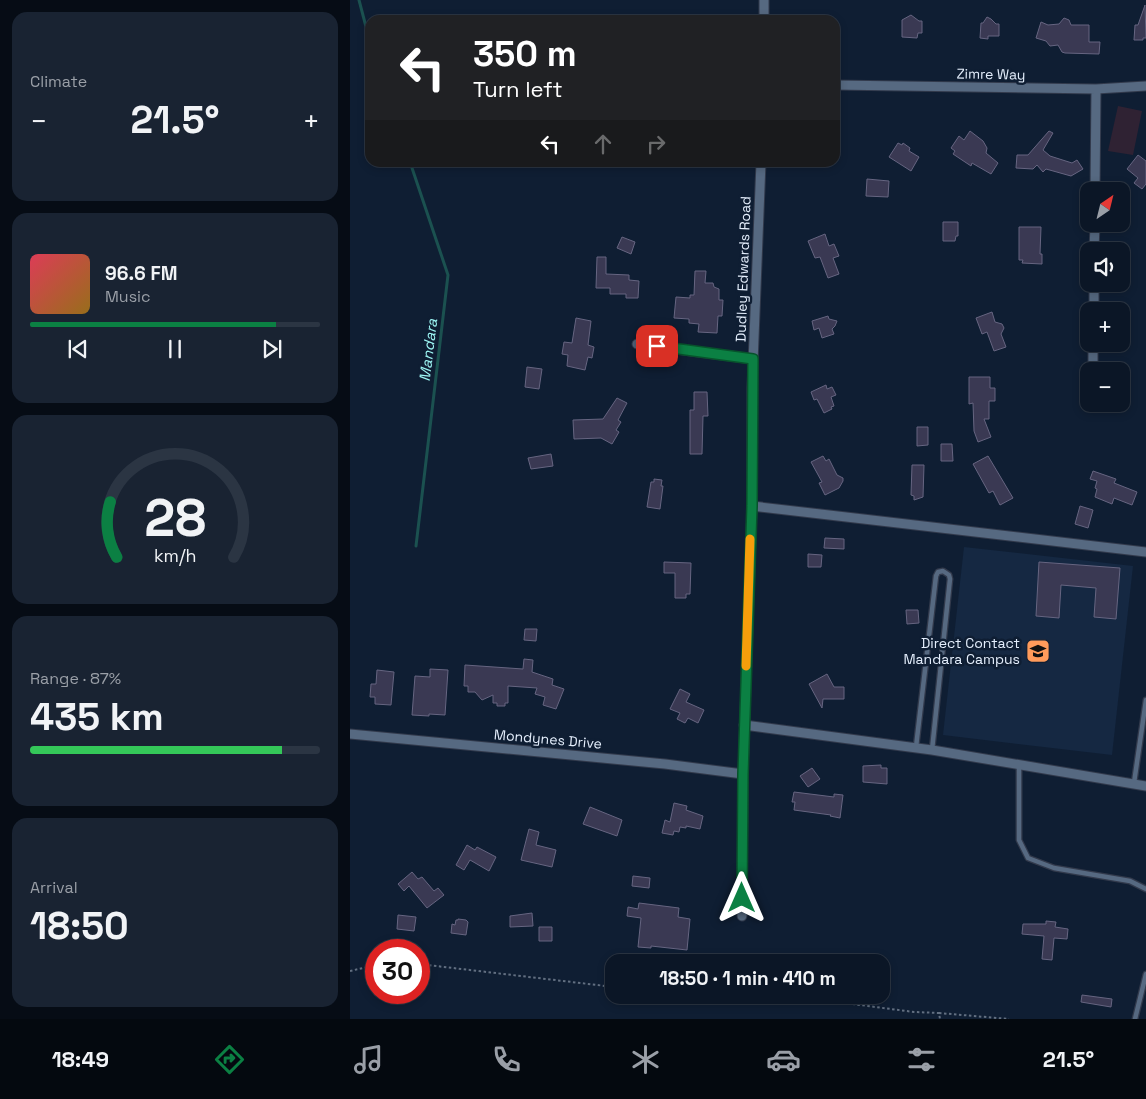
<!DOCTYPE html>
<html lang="en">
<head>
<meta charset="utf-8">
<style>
	:root { --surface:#0b1626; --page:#192332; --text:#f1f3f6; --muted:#9a9fa7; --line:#2b3543; --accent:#0b8043 }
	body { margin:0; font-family:"Space Grotesk",sans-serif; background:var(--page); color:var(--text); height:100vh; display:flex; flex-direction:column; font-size:19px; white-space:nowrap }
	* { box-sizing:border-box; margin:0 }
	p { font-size:16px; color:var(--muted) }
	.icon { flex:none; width:28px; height:28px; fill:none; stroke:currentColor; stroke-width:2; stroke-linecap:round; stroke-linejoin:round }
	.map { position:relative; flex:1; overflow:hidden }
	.side { display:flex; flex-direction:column; gap:12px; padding:12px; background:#060c15; width:350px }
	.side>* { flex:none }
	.hud { position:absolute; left:15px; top:15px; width:475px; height:152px; border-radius:15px; box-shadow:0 2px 8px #0003,0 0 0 1px var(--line); background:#202124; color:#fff; overflow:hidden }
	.needle { width:32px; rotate:35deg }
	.fabs { position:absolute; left:730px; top:182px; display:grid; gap:10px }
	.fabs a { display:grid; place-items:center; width:50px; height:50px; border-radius:10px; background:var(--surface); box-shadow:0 2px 8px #0003,0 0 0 1px var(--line); font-size:25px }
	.speed { position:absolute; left:15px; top:939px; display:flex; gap:10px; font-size:25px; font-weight:700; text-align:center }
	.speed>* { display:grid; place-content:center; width:65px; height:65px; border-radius:50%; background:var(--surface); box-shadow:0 2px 8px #0003,0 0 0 1px var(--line); line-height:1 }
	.speed .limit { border:8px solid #d22; background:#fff; color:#111 }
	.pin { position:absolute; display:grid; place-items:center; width:42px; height:42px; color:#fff; margin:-21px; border-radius:10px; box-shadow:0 2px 8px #0006 }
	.me { position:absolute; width:55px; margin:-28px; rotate:0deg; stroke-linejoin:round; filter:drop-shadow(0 0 4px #0008) }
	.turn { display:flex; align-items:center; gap:18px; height:105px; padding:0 25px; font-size:22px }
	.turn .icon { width:65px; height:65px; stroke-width:2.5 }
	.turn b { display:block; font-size:35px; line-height:42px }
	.lanes { display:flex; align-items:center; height:48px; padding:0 25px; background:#0003; justify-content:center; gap:25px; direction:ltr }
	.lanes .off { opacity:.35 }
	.big { font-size:38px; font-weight:600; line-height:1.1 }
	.side .widget { flex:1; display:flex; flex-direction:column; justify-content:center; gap:8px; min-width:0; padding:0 18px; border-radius:15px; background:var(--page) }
	.side .dial { align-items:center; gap:0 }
	.dial svg { height:130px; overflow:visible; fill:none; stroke:var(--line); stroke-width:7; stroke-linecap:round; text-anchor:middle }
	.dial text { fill:var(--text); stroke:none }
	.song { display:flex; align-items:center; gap:15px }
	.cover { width:60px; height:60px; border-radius:8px; background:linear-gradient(135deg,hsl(350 70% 55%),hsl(40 70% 35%)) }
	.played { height:5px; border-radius:2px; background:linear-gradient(90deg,var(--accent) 85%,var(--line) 85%) }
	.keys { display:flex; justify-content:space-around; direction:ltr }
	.heat { display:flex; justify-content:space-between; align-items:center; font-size:28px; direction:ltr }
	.charge { height:8px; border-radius:4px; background:linear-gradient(90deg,#34c759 87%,var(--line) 0) }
	.trip { position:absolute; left:255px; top:954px; width:285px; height:50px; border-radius:15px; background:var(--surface); box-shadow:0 2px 8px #0003,0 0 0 1px var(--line); font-weight:600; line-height:50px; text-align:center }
	.dock { display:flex; height:80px; justify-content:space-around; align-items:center; background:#04090f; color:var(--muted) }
	.dock .icon { width:35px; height:35px }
	.dock .current { color:var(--accent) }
	.dock b { font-size:22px; color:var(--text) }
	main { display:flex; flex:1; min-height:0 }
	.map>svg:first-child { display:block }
</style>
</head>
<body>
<main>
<section class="side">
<div class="widget"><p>Climate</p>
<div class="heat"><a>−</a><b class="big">21.5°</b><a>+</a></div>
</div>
<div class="widget">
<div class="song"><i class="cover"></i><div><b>96.6 FM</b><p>Music</p></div></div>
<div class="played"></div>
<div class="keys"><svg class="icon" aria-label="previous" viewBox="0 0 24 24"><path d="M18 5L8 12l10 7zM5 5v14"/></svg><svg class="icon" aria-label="pause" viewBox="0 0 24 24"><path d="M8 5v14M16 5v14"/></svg><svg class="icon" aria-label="next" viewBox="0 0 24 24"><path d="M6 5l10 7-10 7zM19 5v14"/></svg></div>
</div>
<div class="widget dial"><svg viewBox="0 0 100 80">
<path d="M14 69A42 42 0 1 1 86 69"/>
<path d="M14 69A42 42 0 0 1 10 35" stroke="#0b8043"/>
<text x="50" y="56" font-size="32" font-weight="700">28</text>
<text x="50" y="72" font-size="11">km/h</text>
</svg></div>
<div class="widget"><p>Range · 87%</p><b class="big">435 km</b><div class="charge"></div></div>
<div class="widget"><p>Arrival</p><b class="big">18:50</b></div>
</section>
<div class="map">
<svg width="796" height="1019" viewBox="0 0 796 1019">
	<rect width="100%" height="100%" fill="#0f1e33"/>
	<path fill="#152842" d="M614 547 783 566 762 755 593 735Z"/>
	<path fill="#2f2233" d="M768 106 792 111 783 155 758 151Z"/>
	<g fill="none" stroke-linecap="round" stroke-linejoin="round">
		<path stroke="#1b5150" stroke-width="3" d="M9 0 20 42
			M60 162 98 275 66 546"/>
	</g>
	<path fill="#3a3953" stroke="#666581" d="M795 5 796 38H793V40H784L785 25H788Z
		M561 15 569 21H572V33H568L567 38 552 37V20Z
		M637 17 641 19 646 24H649V36H638V39L630 38 631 23H633Z
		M714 18 719 20 721 25H739V42H750L749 54 715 53 712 52 708 45 700 46 696 41 686 38 691 22 698 25 709 24Z
		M620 131 633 141 637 148 636 153 648 163 641 174 622 163 621 166 603 154 605 151 601 148 609 136 614 140Z
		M699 131 703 133 693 150 700 156 722 163 727 160 733 169 721 176 696 169 693 172 687 165 683 169 666 168 667 155H678Z
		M548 143 552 145 553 143 560 148 559 151 569 157 561 171 539 157Z
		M788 155 796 161V184L792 189 784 183 788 178 777 169Z
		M517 179 539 181 538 197 516 196Z
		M593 222H608V236H606L605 241H593Z
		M669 227H691L690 254H692V264L672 263 673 260H669Z
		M475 234 479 246 484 244 489 256 483 258 489 274 478 278 470 257 465 258 458 241Z
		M272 237 285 242 281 254 267 248Z
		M247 257H256V274L279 275V280L289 281 288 298H276V294H260V288H246Z
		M345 271H356L355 283H363L364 287 369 289V300H373L372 316H368L367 333 348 332 349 324 339 323V319L324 318 326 297 340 298V295H344Z
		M642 312 645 322 652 324 654 328 651 334 656 347 644 351 637 332 632 334 626 318Z
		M478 316 479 319 487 321 485 326 482 329 484 334 472 338 469 328 464 330 462 321Z
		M226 318 241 321 238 345 244 347 242 358 238 357 235 370 217 366 218 355 212 354 214 342 222 343Z
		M177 367 192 369 189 389 175 387Z
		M619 377H640V388H645V401H639V419H634L641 437 628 442 624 431 623 403 619 404Z
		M476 385 477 389 482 387 486 395 481 397 484 406 481 407 482 409 474 413 467 399 464 400 461 392Z
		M344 392H357L358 416H353L352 454H340V410H344Z
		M267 398 277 403 268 420 271 422 266 430 269 432 262 444 251 438 224 439 223 420 253 419Z
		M567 427H578V445L567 446Z
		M591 444H602L603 461H591Z
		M201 454 203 466 181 469 178 458Z
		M473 456 476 461 479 459 487 475 493 478V481L489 488 475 495 469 483 472 482 461 462Z
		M638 456 663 498 650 505 643 491 639 493 623 464Z
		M562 465H574L573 497 564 500V496L561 495Z
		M743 471 766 479 764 483 787 492 782 505 764 498 762 504 745 497 747 489 745 488 747 481 740 479Z
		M304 479 312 480 311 486H313L310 509 297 507 301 482H304Z
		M730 506 743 510 738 528 725 524Z
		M475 538 494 539V549L474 548Z
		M458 554 472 555 471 567H458Z
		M314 562 341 563 340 594H336V598H325V573H314Z
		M689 562 770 568 766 619 744 617 746 588 711 585 709 618 686 616Z
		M556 610H568L569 623 557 624Z
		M175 629H187L186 641 174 640Z
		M174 659 183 660 182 672 203 679 202 685 214 689 206 709 193 705 195 697 185 694 187 688 158 686V703H155V706H147V703H143V695L132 700 125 692H118V686H114L115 665 173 669Z
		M80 669 98 670 95 715 79 714V716L62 715 65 676 80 677Z
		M27 670 44 672 41 705 25 704V697H20L21 684H26Z
		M477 674 484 687H494V699H473L472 708 459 684Z
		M330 689 340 694 336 702 354 710 348 723 338 718 335 723 327 719 330 713 320 709Z
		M531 765V768H537V784L513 782V766Z
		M462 768 470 779 458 787 450 776Z
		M444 792 484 797V794L493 795 490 818 480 816 481 815 444 810 445 802H442Z
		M324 803 337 806 336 810 353 816 350 829 336 826V828L330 827 329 832 324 831 323 835 312 833 315 820 320 822Z
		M240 807 272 820 267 836 233 824Z
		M179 829 189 832 186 845 206 850 202 867 171 860Z
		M117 845 125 850 127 847 146 857 139 871 120 860 114 870 106 865Z
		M62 872 68 879 72 877 84 891 88 888 94 895 77 908 59 886 54 891 48 884Z
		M283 876 300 878 299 888 282 886Z
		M289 903 329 908 328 917 340 919 337 950 301 946V948L288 947 291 918 277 916 278 907 288 909Z
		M182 913 183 926 160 927V916Z
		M48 915 66 917 64 931 47 929Z
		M108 919 116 920 118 922 116 935 101 933 102 924 105 925 106 920H108Z
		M696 921 706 922 705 927 718 929 717 939 704 938 702 960 692 959 694 936 672 934 673 924H696Z
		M189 927H202V941H189Z
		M732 995 762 999 761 1007 731 1002Z"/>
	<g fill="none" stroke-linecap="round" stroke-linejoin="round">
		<g stroke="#323a4c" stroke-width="7">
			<path id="lane" d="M566 747 586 576 588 572 593 571 599 575 600 579 582 750
				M669 765V840L678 858 704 868 780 881 796 889
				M784 783 796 700
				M785 1019 796 974"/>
		</g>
		<g stroke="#323a4c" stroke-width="11">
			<path id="street" d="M414 0V20
				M485 85 746 89 796 86
				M745 191 746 89
				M744 251 745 224
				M744 311V284
				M287 344 403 359
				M743 371V344
				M402 506 796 552
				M394 725 582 750 796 786
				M0 734 315 764 393 774
				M392 916 393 774 402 506V388L411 162"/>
		</g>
		<path stroke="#626f81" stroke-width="2" stroke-dasharray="2.5 2.5" stroke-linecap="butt" d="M69 964 264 987
			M0 971 22 966 26 963
			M329 995 358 998 385 995
			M433 995 564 1012 589 1013 590 1019
			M589 1013 659 1019"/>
		<use href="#lane" stroke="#566981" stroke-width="4.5"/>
		<use href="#street" stroke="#566981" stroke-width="9"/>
	</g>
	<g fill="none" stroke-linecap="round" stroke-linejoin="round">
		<g stroke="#07532c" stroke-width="12">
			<path id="route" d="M307 346 403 359 402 506 393 774 392 898"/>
		</g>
		<use href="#route" stroke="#0b8043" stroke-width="9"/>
		<path stroke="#f59e0b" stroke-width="9" d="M396 666 400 539"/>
	</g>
	<defs>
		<g id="school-square" transform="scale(1.25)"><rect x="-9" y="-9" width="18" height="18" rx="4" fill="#ff9b5b" stroke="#0f1e33"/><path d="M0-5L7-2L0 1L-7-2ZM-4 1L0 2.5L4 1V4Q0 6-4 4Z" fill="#111"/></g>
	</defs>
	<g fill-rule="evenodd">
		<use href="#school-square" x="688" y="651"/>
	</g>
	<g text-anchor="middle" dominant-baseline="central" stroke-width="5" stroke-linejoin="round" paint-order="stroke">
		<g font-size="14" fill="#e4eefc" stroke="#0f1e33">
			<text transform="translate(641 74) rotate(1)">Zimre Way</text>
			<text transform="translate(393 269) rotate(-88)">Dudley Edwards Road</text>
			<text transform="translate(198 739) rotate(5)">Mondynes Drive</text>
		</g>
		<g font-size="14" fill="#e4eefc" stroke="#0f1e33" text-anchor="end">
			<text x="670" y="643">Direct Contact<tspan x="670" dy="16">Mandara Campus</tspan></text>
		</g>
		<g font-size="15" font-style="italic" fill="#9df6f4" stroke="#0f1e33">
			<text transform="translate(78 350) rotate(-83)">Mandara</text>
		</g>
	</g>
</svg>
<div class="fabs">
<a><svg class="needle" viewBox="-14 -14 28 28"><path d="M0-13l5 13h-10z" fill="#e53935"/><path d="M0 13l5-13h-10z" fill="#9a9fa7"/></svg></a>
<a><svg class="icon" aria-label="sound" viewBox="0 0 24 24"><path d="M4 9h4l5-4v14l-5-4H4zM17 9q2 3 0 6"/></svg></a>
<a>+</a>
<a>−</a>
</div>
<div class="speed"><div class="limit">30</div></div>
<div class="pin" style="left:307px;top:346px;background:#d93025"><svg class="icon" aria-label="arrive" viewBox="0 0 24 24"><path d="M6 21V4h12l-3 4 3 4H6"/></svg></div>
<svg class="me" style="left:392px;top:898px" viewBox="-20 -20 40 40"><path d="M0-17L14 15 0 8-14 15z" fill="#0b8043" stroke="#fff" stroke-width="4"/></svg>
<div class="trip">18:50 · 1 min · 410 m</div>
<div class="hud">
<div class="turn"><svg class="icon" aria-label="left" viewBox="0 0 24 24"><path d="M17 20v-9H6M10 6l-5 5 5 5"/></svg><div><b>350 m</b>Turn left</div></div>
<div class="lanes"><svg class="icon" aria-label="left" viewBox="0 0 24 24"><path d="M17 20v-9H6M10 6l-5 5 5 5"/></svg><svg class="icon off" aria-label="ahead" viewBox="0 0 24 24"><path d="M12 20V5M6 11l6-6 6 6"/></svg><svg class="icon off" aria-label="right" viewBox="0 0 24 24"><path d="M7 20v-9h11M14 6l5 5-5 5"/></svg></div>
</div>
</div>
</main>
<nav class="dock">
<b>18:49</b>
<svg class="icon current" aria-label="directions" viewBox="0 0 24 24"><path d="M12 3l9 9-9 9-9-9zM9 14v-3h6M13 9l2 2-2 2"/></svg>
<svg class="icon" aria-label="music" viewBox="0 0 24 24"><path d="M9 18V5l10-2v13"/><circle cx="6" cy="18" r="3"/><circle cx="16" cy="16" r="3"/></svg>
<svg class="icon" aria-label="phone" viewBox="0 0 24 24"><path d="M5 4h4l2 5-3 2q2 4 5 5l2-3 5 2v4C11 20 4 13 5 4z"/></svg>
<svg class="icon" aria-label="climate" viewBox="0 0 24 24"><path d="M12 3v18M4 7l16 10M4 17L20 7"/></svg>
<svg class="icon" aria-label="car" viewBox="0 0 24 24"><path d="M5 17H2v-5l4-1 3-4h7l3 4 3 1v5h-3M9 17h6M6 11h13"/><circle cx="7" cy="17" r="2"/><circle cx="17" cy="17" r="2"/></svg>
<svg class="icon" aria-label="filters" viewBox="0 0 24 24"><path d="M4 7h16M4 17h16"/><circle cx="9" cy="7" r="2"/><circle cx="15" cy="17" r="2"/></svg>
<b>21.5°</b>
</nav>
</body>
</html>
